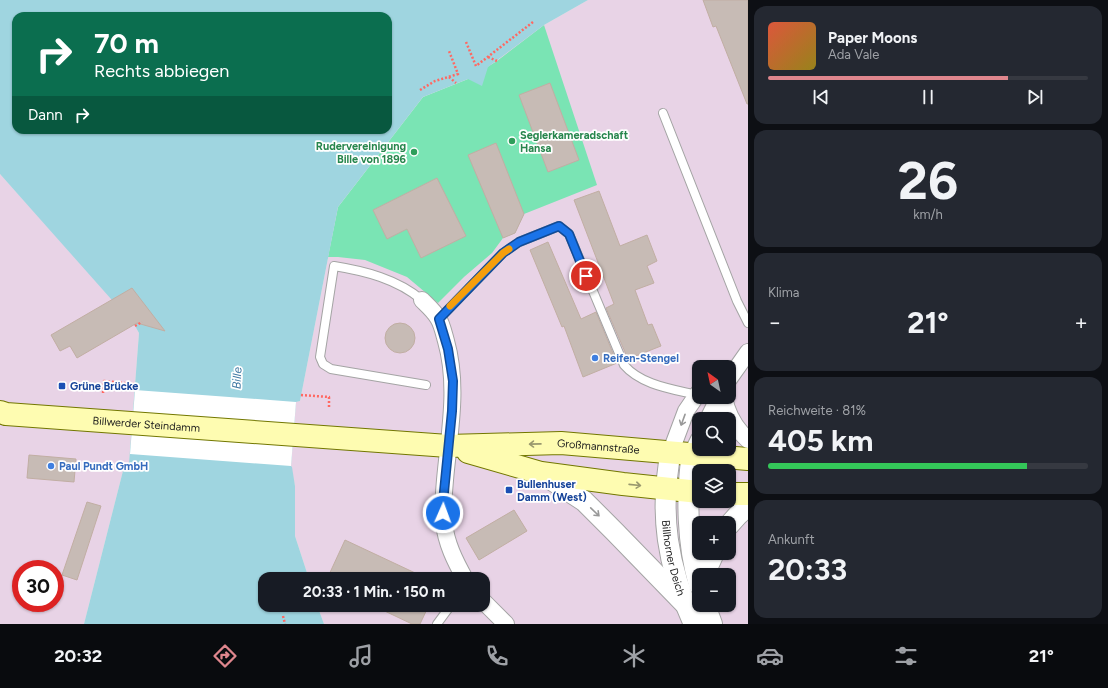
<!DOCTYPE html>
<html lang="de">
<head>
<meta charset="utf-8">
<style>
	:root { --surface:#171b24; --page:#242831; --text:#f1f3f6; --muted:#9ea1a6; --line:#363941; --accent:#df868d }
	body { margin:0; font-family:Figtree,sans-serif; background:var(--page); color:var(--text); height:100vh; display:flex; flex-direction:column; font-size:15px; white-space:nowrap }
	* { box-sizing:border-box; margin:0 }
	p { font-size:13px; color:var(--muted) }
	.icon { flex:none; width:22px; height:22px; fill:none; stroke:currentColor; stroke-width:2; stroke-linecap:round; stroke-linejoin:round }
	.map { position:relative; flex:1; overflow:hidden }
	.sheet { display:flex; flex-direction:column; gap:6px; padding:6px; background:#0d0f14; width:360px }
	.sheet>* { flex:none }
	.top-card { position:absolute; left:12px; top:12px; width:380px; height:122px; border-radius:12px; box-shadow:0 1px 3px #0004; background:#0b6e4f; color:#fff; overflow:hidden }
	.needle { width:26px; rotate:327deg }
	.fabs { position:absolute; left:692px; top:360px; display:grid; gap:8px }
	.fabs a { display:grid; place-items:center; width:44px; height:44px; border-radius:8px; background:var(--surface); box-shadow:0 1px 3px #0004; font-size:20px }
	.speed { position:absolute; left:12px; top:560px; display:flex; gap:8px; font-size:20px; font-weight:700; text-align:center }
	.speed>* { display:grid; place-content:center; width:52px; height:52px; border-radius:50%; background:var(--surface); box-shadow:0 1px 3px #0004; line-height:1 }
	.speed .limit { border:6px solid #d22; background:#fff; color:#111 }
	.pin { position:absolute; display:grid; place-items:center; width:34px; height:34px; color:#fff; margin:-17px; border:2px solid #fff; border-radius:50%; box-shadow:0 1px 4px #0007 }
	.me { position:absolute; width:44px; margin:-22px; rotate:2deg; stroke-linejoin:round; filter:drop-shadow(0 0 3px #0008) }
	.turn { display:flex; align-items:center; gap:14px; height:84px; padding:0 16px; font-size:18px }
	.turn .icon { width:52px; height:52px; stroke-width:2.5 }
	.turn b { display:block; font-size:28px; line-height:34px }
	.then { display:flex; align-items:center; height:38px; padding:0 16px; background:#0003; gap:8px; font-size:15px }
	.big { font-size:30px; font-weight:700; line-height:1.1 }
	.sheet .tile { flex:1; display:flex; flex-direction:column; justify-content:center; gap:6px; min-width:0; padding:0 14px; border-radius:12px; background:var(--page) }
	.sheet .dial { align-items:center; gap:0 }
	.dial b { font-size:52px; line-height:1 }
	.song { display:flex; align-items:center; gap:12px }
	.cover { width:48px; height:48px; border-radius:6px; background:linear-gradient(135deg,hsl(10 70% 55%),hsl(50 70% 35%)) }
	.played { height:4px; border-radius:2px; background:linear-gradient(90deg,var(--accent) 75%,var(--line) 75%) }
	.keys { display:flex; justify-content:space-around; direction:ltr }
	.heat { display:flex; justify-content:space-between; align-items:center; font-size:22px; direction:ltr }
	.charge { height:6px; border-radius:3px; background:linear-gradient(90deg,#34c759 81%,var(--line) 0) }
	.trip { position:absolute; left:258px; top:572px; width:232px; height:40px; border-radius:12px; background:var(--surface); box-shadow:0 1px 3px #0004; font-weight:700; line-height:40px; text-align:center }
	.dock { display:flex; height:64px; justify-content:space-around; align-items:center; background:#090b0e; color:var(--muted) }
	.dock .icon { width:28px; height:28px }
	.dock .current { color:var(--accent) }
	.dock b { font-size:18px; color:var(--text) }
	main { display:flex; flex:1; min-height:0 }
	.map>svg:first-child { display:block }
</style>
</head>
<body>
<main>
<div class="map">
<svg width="748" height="624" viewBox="0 0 748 624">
	<rect width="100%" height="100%" fill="#efeae2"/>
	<path fill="#e8d3e6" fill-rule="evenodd" d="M588 0H748V624H324L317 605H483V579H309L295 536V486L291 466 296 402 300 401 338 207 468 79 544 25ZM699 367H729V397H699ZM699 419H729V449H699ZM699 471H729V501H699ZM699 523H729V553H699ZM699 575H729V605H699Z
		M0 174 104 289 135 326 139 333 129 463H125L84 624H0ZM21 569H55V603H21Z"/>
	<path fill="#7ae4b4" d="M544 25 597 185 524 214 515 233 503 238 492 253 464 277 438 303 407 277 365 260 338 257H328L338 207 423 97 468 79 497 61Z"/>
	<path fill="#9fd5e0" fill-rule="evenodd" d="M0 0H588L544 25 488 67 482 86 468 79 423 97 338 207 300 401 296 402 291 466 292 467 295 486V536L309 579H265V605H317L324 624H84L125 463H129L139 333 135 326 0 174ZM16 16H388V130H16Z"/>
	<path fill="#fff" d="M135 390 296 402 291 466 130 454Z"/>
	<path fill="#c7bbb5" stroke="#c1aea3" d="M703 0H748V104H747L716 26 713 27Z
		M550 83 579 160 548 172 519 95Z
		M496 143 524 214 515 233 503 238 468 155Z
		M437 178 466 236 421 258 407 229 387 239 373 210Z
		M599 191 620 246 647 235 657 261 647 266 654 283 635 290 648 325 652 324 661 346 628 359 606 308 614 304 574 200Z
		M548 242 581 319 596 312 617 363 583 377 564 326 562 327 530 250Z
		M132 288 165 331 137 323 77 358 70 346 60 351 51 335Z
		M385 338a15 15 0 1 1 30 0a15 15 0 1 1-30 0Z
		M29 455 76 459 74 482 27 478Z
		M87 502 101 506 77 580 62 575Z
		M514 510 527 531 479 560 466 538Z
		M345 540 428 579H327Z
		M372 605H429L420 624H412Z"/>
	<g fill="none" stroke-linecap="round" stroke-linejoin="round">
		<g stroke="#a4a4a4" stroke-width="10">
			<path id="service" d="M663 113 737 301 748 323
				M422 300C397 279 365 271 334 266L320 357 323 364 331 369 426 385
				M439 319 503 253 519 242 559 226 569 234 624 365C641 385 672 389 697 395
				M437 624 451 605"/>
		</g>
		<g stroke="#a4a4a4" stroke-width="18">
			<path id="minor" d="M422 300C427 305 434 311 438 318 442 324 444 334 446 341 459 387 449 434 445 480 444 494 442 508 444 523 446 543 455 561 465 579
				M729 379 748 352
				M724 397C727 414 735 428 748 440
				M708 419 719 397
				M671 451 686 411 699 392
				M692 453 699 439
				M483 601 506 624"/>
		</g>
		<g stroke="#a4a4a4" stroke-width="22">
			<g id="tertiary">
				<path id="s1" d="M671 451C659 513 667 567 694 624"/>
				<path d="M692 453C686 495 687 544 699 585"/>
				<path d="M541 473 584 501 615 532 684 603"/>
				<path d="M729 525 738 515 748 506"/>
				<path d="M704 575 714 553"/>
				<path d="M705 605 712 624"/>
			</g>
		</g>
		<g stroke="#727700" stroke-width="24">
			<g id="secondary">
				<path id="s2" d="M0 412 6 414 448 446 561 443 748 459"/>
				<path d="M468 452 541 473 623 484 699 492"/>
				<path d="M729 494H748"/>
			</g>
		</g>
		<path stroke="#ff6862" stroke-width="2.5" stroke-dasharray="2 2" stroke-linecap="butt" d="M466 42 476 66 533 22
			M488 57 497 61
			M449 77 456 83
			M420 90 435 81 458 74 449 51
			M135 326 142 322
			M103 393 104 381 134 384
			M301 395 329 397V409
			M283 616 285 624"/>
		<use href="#service" stroke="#fff" stroke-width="8"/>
		<use href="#minor" stroke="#fff" stroke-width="16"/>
		<use href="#tertiary" stroke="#fff" stroke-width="20"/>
		<use href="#secondary" stroke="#fefcb1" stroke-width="22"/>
	</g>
	<defs><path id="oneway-shaft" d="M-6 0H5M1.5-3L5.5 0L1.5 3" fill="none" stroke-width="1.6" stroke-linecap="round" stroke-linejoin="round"/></defs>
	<g stroke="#999">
		<use href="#oneway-shaft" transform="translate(683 420) rotate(110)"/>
		<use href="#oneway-shaft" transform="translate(595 512) rotate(44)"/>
	</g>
	<g stroke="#99986e">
		<use href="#oneway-shaft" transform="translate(535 444) rotate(179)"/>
		<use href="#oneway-shaft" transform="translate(635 485) rotate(6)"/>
	</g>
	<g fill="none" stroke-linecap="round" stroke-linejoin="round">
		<g stroke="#114b97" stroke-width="10">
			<path id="route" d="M443 513V502L452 411 453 381 448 349 439 319 503 253 519 242 559 226 569 234 586 276"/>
		</g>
		<use href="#route" stroke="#1a73e8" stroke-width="7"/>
		<path stroke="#f59e0b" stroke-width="7" d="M450 306 503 253 509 249"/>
	</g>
	<g fill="#2e9e5b" stroke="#fff" stroke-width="1.5">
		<circle cx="512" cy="141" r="4"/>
		<circle cx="414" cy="152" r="4"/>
	</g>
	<g fill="#3f7fe0" stroke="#fff" stroke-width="1.5">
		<circle cx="595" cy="358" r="4"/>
		<circle cx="51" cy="466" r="4"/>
	</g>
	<g fill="#1a4fb4" stroke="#fff" stroke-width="1.5">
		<rect x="58" y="382" width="8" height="8" rx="2"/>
		<rect x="505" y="486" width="8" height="8" rx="2"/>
	</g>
	<g text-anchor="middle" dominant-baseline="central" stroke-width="3.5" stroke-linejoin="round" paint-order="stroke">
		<g font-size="11" font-weight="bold" fill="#27864d" stroke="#fff" text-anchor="start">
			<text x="520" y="135">Seglerkameradschaft<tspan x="520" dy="13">Hansa</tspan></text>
			<text x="406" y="146" text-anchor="end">Rudervereinigung<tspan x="406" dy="13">Bille von 1896</tspan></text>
		</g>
		<g font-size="11" font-weight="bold" fill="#366cbe" stroke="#fff" text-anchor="start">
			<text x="603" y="358">Reifen-Stengel</text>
			<text x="59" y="466">Paul Pundt GmbH</text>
		</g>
		<g font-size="11" font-weight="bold" fill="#164399" stroke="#fff" text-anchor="start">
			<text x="70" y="386">Grüne Brücke</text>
			<text x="517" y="484">Bullenhuser<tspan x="517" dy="13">Damm (West)</tspan></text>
		</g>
		<g font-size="11" fill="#1d1d1d" stroke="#fff">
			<text stroke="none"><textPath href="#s2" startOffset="147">Billwerder Steindamm</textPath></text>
			<text stroke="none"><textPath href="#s2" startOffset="600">Großmannstraße</textPath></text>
			<text stroke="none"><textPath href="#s1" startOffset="108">Billhorner Deich</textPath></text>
		</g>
		<g font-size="12" font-style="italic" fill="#3e77a2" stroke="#fff">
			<text transform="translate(237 378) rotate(-87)">Bille</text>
		</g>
	</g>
</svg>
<div class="fabs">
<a><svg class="needle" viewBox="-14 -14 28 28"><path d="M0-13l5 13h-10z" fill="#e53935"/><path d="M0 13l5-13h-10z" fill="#9ea1a6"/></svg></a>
<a><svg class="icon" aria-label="search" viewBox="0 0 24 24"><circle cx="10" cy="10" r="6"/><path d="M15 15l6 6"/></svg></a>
<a><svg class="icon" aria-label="layers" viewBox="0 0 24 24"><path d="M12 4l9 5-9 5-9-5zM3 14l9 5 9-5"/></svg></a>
<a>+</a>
<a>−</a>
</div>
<div class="speed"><div class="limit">30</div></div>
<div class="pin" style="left:586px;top:276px;background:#d93025"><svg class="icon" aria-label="arrive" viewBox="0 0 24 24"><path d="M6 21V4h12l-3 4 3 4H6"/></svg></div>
<svg class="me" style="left:443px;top:513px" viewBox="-20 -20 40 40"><circle r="17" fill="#1a73e8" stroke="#fff" stroke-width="3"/><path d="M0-11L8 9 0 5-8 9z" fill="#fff"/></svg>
<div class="trip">20:33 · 1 Min. · 150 m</div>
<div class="top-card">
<div class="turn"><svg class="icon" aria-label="right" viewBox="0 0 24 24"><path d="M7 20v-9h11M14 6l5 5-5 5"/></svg><div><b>70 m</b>Rechts abbiegen</div></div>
<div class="then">Dann<svg class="icon" aria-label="right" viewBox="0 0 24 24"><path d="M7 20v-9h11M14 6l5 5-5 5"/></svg></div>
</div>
</div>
<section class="sheet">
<div class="tile">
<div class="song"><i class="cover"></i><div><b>Paper Moons</b><p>Ada Vale</p></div></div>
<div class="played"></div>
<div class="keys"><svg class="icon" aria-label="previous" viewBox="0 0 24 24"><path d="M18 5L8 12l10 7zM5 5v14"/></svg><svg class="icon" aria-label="pause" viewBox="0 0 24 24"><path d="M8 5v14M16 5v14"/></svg><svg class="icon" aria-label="next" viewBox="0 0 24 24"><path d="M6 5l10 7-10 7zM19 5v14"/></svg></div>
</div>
<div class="tile dial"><b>26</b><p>km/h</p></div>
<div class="tile"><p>Klima</p>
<div class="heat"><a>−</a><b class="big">21°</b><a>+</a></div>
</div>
<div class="tile"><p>Reichweite · 81%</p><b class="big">405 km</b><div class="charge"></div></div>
<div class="tile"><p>Ankunft</p><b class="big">20:33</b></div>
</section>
</main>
<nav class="dock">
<b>20:32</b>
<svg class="icon current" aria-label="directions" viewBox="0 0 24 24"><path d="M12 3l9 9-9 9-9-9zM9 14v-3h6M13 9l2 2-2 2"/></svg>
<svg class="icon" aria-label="music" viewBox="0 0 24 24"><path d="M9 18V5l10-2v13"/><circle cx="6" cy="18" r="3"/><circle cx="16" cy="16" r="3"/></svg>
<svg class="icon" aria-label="phone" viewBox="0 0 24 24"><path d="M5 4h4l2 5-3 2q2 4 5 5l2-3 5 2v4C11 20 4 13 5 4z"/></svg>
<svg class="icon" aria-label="climate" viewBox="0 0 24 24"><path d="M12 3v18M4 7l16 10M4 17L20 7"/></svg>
<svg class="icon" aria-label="car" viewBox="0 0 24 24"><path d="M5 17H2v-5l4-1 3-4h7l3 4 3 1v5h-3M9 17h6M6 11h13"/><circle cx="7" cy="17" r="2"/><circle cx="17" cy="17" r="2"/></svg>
<svg class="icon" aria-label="filters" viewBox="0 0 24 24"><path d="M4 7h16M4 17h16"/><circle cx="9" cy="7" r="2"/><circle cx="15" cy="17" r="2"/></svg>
<b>21°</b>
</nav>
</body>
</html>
